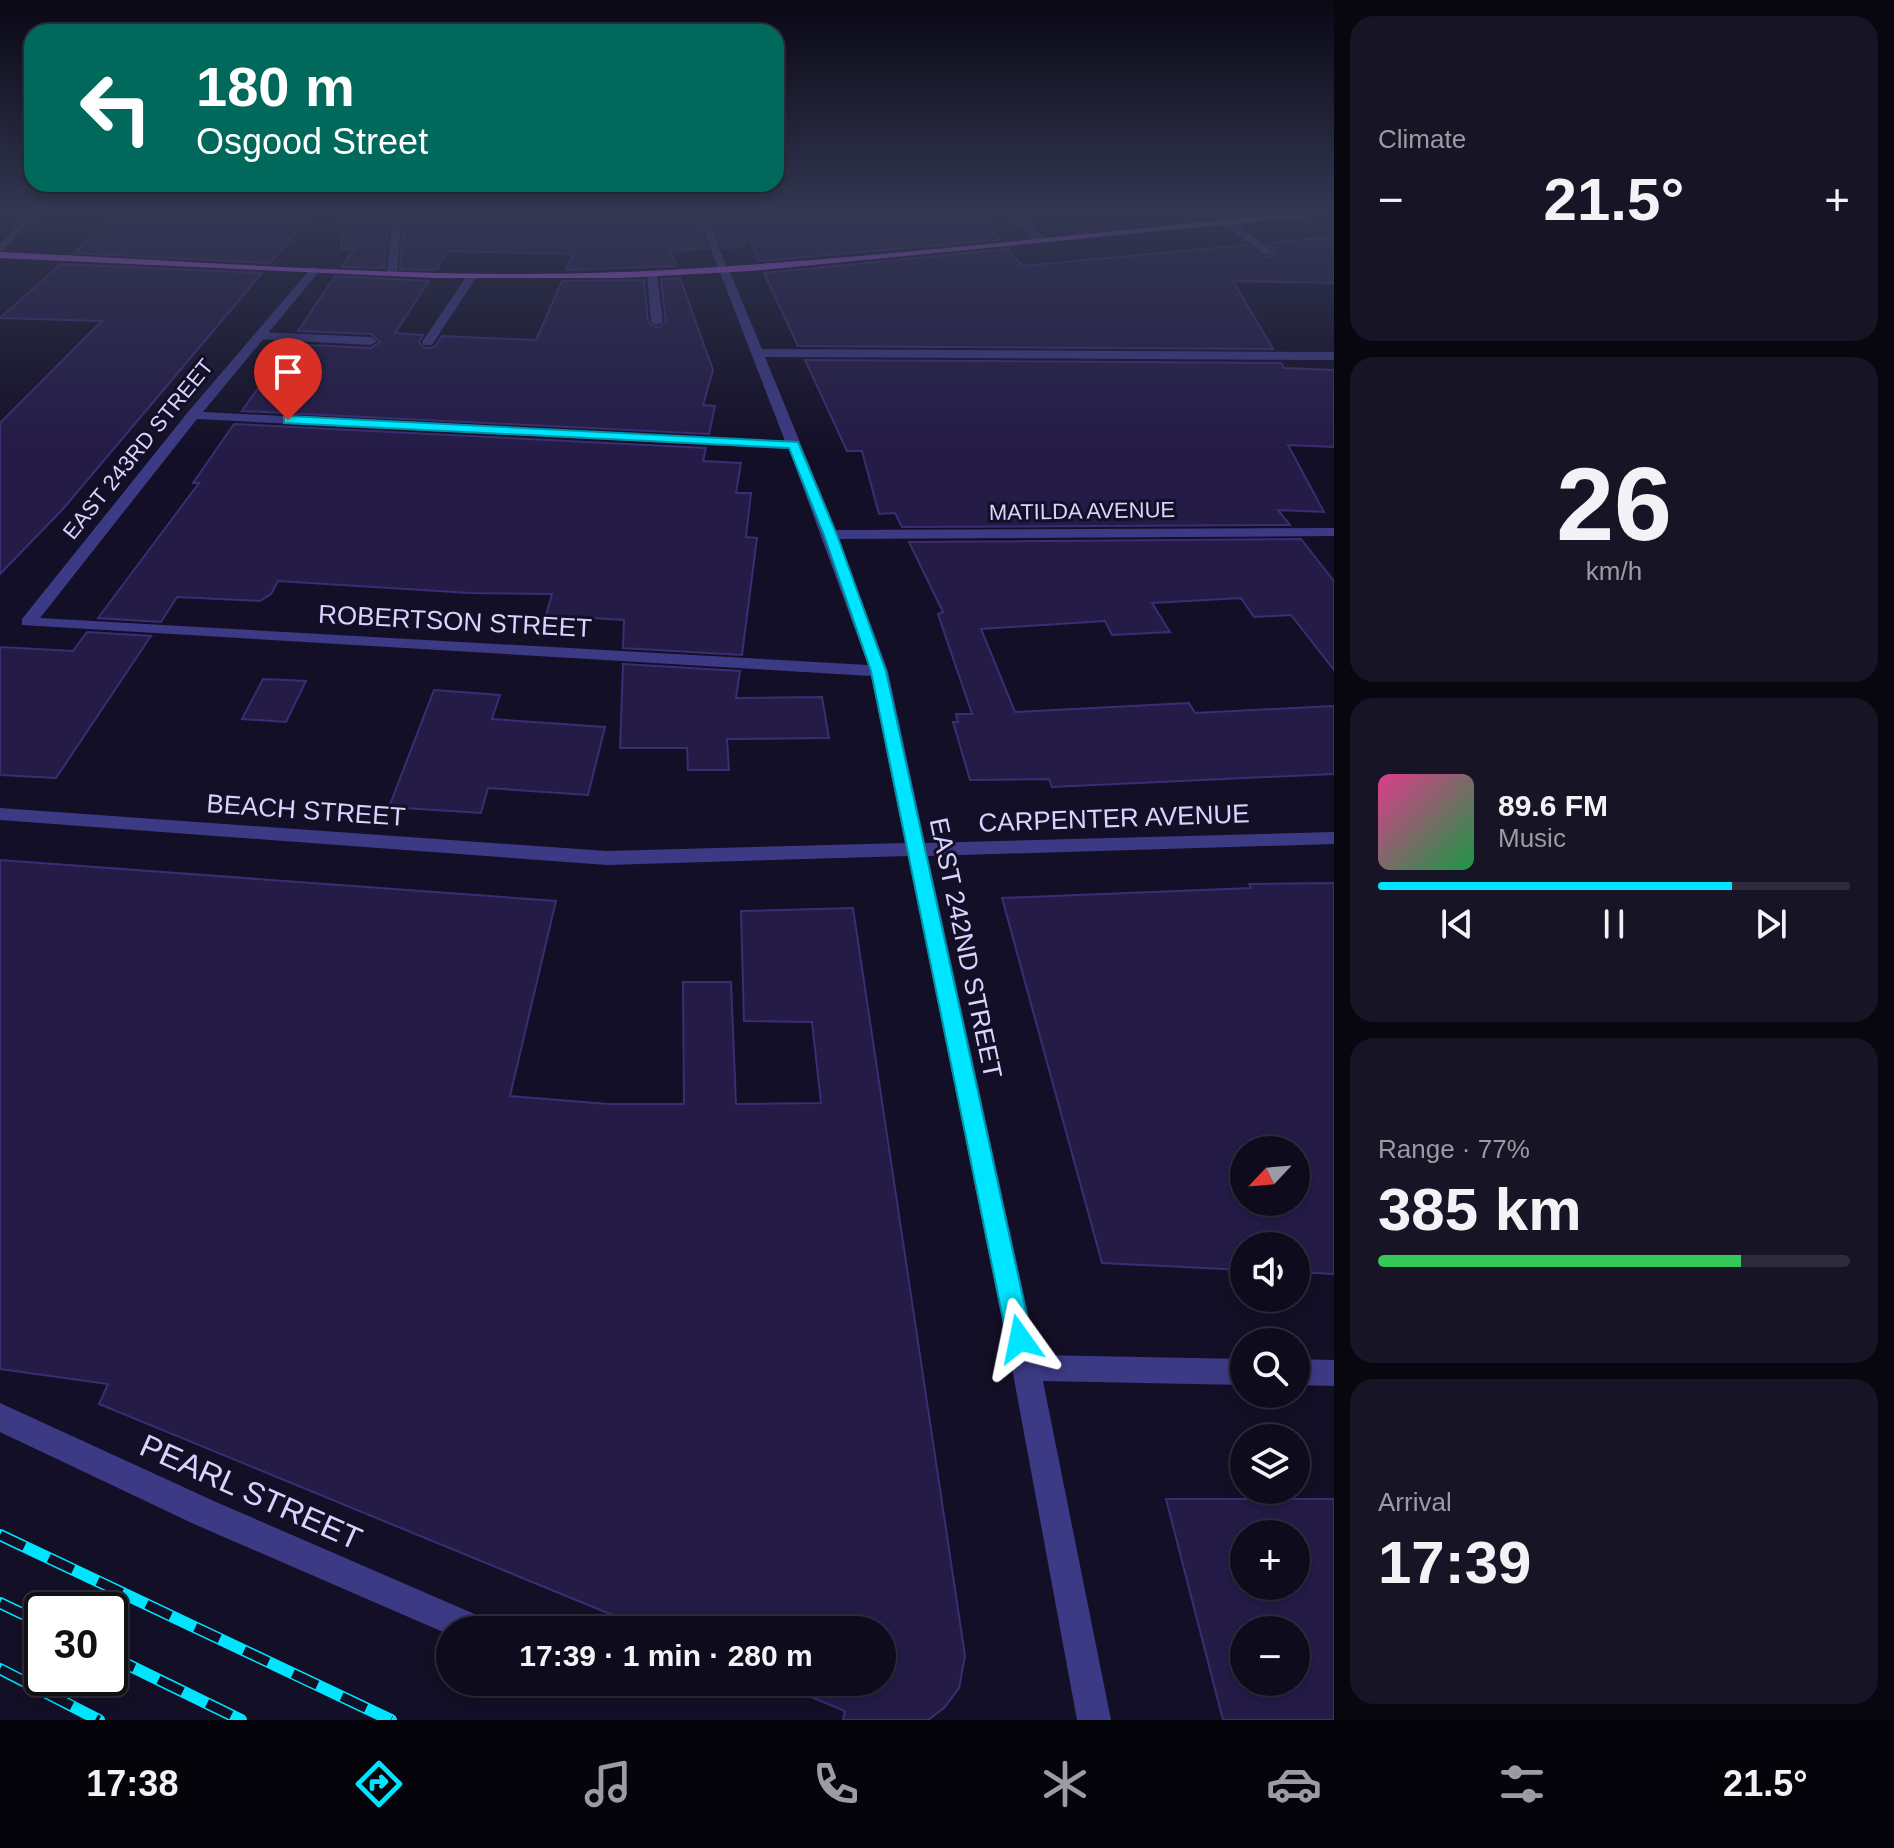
<!DOCTYPE html>
<html lang="en">
<head>
<meta charset="utf-8">
<style>
	:root { --surface:#0e0b1c; --page:#171425; --text:#f1f3f6; --muted:#9b9ba3; --line:#2e2b3b; --accent:#00e5ff }
	body { margin:0; font-family:Helvetica,sans-serif; background:var(--page); color:var(--text); height:100vh; display:flex; flex-direction:column; font-size:30px; white-space:nowrap }
	* { box-sizing:border-box; margin:0 }
	p { font-size:26px; color:var(--muted) }
	.icon { flex:none; width:44px; height:44px; fill:none; stroke:currentColor; stroke-width:2; stroke-linecap:round; stroke-linejoin:round }
	.map { position:relative; flex:1; overflow:hidden }
	.details { display:flex; flex-direction:column; gap:16px; padding:16px; background:#08060f; width:560px }
	.details>* { flex:none }
	.top-card { position:absolute; left:24px; top:24px; width:760px; height:168px; border-radius:24px; box-shadow:0 4px 12px #0003,0 0 0 2px var(--line); background:#00695c; color:#fff; overflow:hidden }
	.needle { width:52px; rotate:244deg }
	.controls { position:absolute; left:1230px; top:1136px; display:grid; gap:16px }
	.controls a { display:grid; place-items:center; width:80px; height:80px; border-radius:50%; background:var(--surface); box-shadow:0 4px 12px #0003,0 0 0 2px var(--line); font-size:40px }
	.speed { position:absolute; left:24px; top:1592px; display:flex; gap:16px; font-size:40px; font-weight:700; text-align:center }
	.speed>* { display:grid; place-content:center; width:104px; height:104px; border-radius:50%; background:var(--surface); box-shadow:0 4px 12px #0003,0 0 0 2px var(--line); line-height:1 }
	.speed .limit { border:4px solid #111; border-radius:12px; background:#fff; color:#111 }
	.pin { position:absolute; display:grid; place-items:center; width:68px; height:68px; color:#fff; margin:-82px -34px; border-radius:50% 50% 50% 0; rotate:-45deg; box-shadow:0 0 8px #0007 }
	.pin .icon { rotate:45deg }
	.me { position:absolute; width:88px; margin:-44px; rotate:348deg; stroke-linejoin:round; filter:drop-shadow(0 0 6px #0008) }
	.turn { display:flex; align-items:center; gap:28px; height:168px; padding:0 40px; font-size:36px }
	.turn .icon { width:104px; height:104px; stroke-width:2.5 }
	.turn b { display:block; font-size:56px; line-height:68px }
	.big { font-size:60px; font-weight:800; line-height:1.1 }
	.details .card { flex:1; display:flex; flex-direction:column; justify-content:center; gap:12px; min-width:0; padding:0 28px; border-radius:24px; background:var(--page) }
	.details .dial { align-items:center; gap:0 }
	.dial b { font-size:104px; line-height:1 }
	.song { display:flex; align-items:center; gap:24px }
	.cover { width:96px; height:96px; border-radius:12px; background:linear-gradient(135deg,hsl(330 70% 55%),hsl(140 70% 35%)) }
	.played { height:8px; border-radius:4px; background:linear-gradient(90deg,var(--accent) 75%,var(--line) 75%) }
	.keys { display:flex; justify-content:space-around; direction:ltr }
	.heat { display:flex; justify-content:space-between; align-items:center; font-size:44px; direction:ltr }
	.charge { height:12px; border-radius:6px; background:linear-gradient(90deg,#34c759 77%,var(--line) 0) }
	.trip { position:absolute; left:436px; top:1616px; width:460px; height:80px; border-radius:40px; background:var(--surface); box-shadow:0 4px 12px #0003,0 0 0 2px var(--line); font-weight:800; line-height:80px; text-align:center }
	.menu { display:flex; height:128px; justify-content:space-around; align-items:center; background:#06040b; color:var(--muted) }
	.menu .icon { width:56px; height:56px }
	.menu .selected { color:var(--accent) }
	.menu b { font-size:36px; color:var(--text) }
	main { display:flex; flex:1; min-height:0 }
	.map>svg:first-child { display:block }
</style>
</head>
<body>
<main>
<div class="map">
<svg width="1334" height="1720" viewBox="0 0 1334 1720">
	<rect width="100%" height="100%" fill="#130f26"/>
	<path fill="#241b47" stroke="#3b2d73" stroke-width="2" fill-rule="evenodd" d="M120 212H313L270 263 74 253Z
		M342 212H389L384 268 342 267 354 249H341Z
		M405 212H693L707 249 670 250 676 266 566 270 574 254 448 251 436 270 400 269Z
		M709 212H977L1000 240 759 261 744 228V247L722 248Z
		M1334 237V283L1233 281 1273 349 798 346 764 273 1008 249 1022 266 1246 245 1261 256 1271 257 1274 250 1267 243Z
		M61 264 262 273 63 509 0 574V423L102 321 0 318Z
		M335 276 429 281 395 333 423 335 419 342 424 348 435 347 442 336 536 340 562 281 644 280 648 322 658 328 666 322 661 279 680 278 713 370 703 405 715 406 709 434 242 411 289 344 371 348 380 342 371 334 298 331Z
		M805 360 1281 363 1284 368 1334 370V447L1288 445 1324 512 1278 510 1290 525 902 527 895 513 879 514 862 451H847Z
		M234 424 706 448 703 461 741 463 736 493H751L746 537 757 538 742 655 623 648 624 620 546 615 552 594 470 593 278 581 271 594 260 601 177 597 161 622 98 618 199 483H193Z
		M1301 539 1334 581V670L1291 615 1254 617 1241 598 1152 603 1170 632 1112 635 1105 621 981 629 1015 712 1189 703 1195 713 1334 706V774L1052 787 1049 779 970 780 953 722H958L956 714H972L938 614 943 612 909 542Z
		M87 632 151 636 56 778 0 775V647L73 651Z
		M623 664 740 671 736 698 822 697 829 738 727 739 729 770H688L687 748H620Z
		M263 679 306 681 286 722 242 719Z
		M434 690 500 695 492 719 605 727 588 795 488 788 481 813 389 807Z
		M0 860 556 901 510 1096 608 1104H684L683 982H731L736 1104 821 1103 812 1022 744 1021 741 911 853 908 965 1656 959 1688 944 1708 928 1720H843L845 1711 775 1682H882V1630H649L99 1404 108 1384 0 1369Z
		M1334 883V1274L1296 1272V1246H1244V1270L1102 1263 1002 898 1251 888 1249 884ZM1244 1150H1296V1202H1244Z
		M1166 1499H1334V1720H1223ZM1244 1534H1296V1586H1244ZM1244 1630H1296V1682H1244Z"/>
	<g fill="none" stroke-linecap="round" stroke-linejoin="round">
		<path fill="#3d3a85" fill-rule="evenodd" d="M1222 219H1230L1271 250V254H1263L1222 223Z
			M652 271 657 274 663 322 657 325 651 322 647 274Z
			M468 274 477 276 432 345H424L422 342Z
			M259 332 371 337 377 341 371 345 255 339 253 336Z"/>
		<path fill="#3d3a85" fill-rule="evenodd" d="M29 212H39L0 253V244Z
			M392 212H402L397 273 392 276 387 273Z
			M1009 212H1019L1043 237V241H1035Z
			M312 267 321 269 203 412 785 441 719 270 724 267 729 270 762 349 1334 352V360L765 357 836 530 1334 528V536L839 539 888 671 925 843 1334 832V844L928 856 1037 1355 1244 1359V1385L1043 1381 1111 1720H1077L1012 1368 908 856 607 865 0 820V808L607 851 905 843 871 676 22 625V619L188 412ZM197 419 789 449 868 665 40 618Z
			M1296 1359 1334 1360V1386L1296 1385Z
			M0 1403 216 1502 486 1619 491 1630H450V1635L194 1524 0 1432Z"/>
		<path fill="#3d3a85" fill-rule="evenodd" d="M696 212H706L728 272 719 270Z"/>
		<path fill="#c25bff" fill-rule="evenodd" d="M1306 212H1334V214L751 271 621 278H434L0 258V252C207 261 417 280 624 272 852 262 1079 233 1306 212Z"/>
		<g stroke="#00e5ff" stroke-width="12">
			<path id="rail" d="M0 1535 391 1720
				M0 1603 42 1623
				M110 1656 241 1720
				M0 1669 99 1720"/>
		</g>
		<use href="#rail" stroke="#130f26" stroke-width="9" stroke-dasharray="27" stroke-linecap="butt"/>
	</g>
	<linearGradient id="sky" x2="0" y2="1"><stop stop-color="#0a0815"/><stop offset="0.47" stop-color="#333752"/><stop offset="1" stop-color="#333752" stop-opacity="0"/></linearGradient>
	<rect width="1334" height="452" fill="url(#sky)"/>
	<path fill="#00e5ff" stroke="#0095a6" stroke-width="2" d="M288 416 798 442 837 535 886 671 1032 1339 1028 1347 1020 1350 1011 1347 1007 1339 871 671 824 535 789 448 284 423V417Z"/>
	<g text-anchor="middle" dominant-baseline="central" stroke-width="6" stroke-linejoin="round" paint-order="stroke">
		<g font-size="22" fill="#d9d4ff" stroke="#130f26">
			<text transform="translate(138 449) rotate(-51)">EAST 243RD STREET</text>
			<text transform="translate(1082 511) rotate(-1)">MATILDA AVENUE</text>
		</g>
		<g font-size="26" fill="#d9d4ff" stroke="#130f26">
			<text transform="translate(455 621) rotate(3)">ROBERTSON STREET</text>
			<text transform="translate(306 810) rotate(4)">BEACH STREET</text>
			<text transform="translate(1114 818) rotate(-2)">CARPENTER AVENUE</text>
			<text transform="translate(966 948) rotate(78)">EAST 242ND STREET</text>
		</g>
		<g font-size="32" fill="#d9d4ff" stroke="#130f26">
			<text transform="translate(251 1492) rotate(24)">PEARL STREET</text>
		</g>
	</g>
</svg>
<div class="controls">
<a><svg class="needle" viewBox="-14 -14 28 28"><path d="M0-13l5 13h-10z" fill="#e53935"/><path d="M0 13l5-13h-10z" fill="#9b9ba3"/></svg></a>
<a><svg class="icon" aria-label="sound" viewBox="0 0 24 24"><path d="M4 9h4l5-4v14l-5-4H4zM17 9q2 3 0 6"/></svg></a>
<a><svg class="icon" aria-label="search" viewBox="0 0 24 24"><circle cx="10" cy="10" r="6"/><path d="M15 15l6 6"/></svg></a>
<a><svg class="icon" aria-label="layers" viewBox="0 0 24 24"><path d="M12 4l9 5-9 5-9-5zM3 14l9 5 9-5"/></svg></a>
<a>+</a>
<a>−</a>
</div>
<div class="speed"><div class="limit">30</div></div>
<div class="pin" style="left:288px;top:420px;background:#d93025"><svg class="icon" aria-label="arrive" viewBox="0 0 24 24"><path d="M6 21V4h12l-3 4 3 4H6"/></svg></div>
<svg class="me" style="left:1020px;top:1339px" viewBox="-20 -20 40 40"><path d="M0-17L14 15 0 8-14 15z" fill="#00e5ff" stroke="#fff" stroke-width="4"/></svg>
<div class="trip">17:39 · 1 min · 280 m</div>
<div class="top-card">
<div class="turn"><svg class="icon" aria-label="left" viewBox="0 0 24 24"><path d="M17 20v-9H6M10 6l-5 5 5 5"/></svg><div><b>180 m</b>Osgood Street</div></div>
</div>
</div>
<section class="details">
<div class="card"><p>Climate</p>
<div class="heat"><a>−</a><b class="big">21.5°</b><a>+</a></div>
</div>
<div class="card dial"><b>26</b><p>km/h</p></div>
<div class="card">
<div class="song"><i class="cover"></i><div><b>89.6 FM</b><p>Music</p></div></div>
<div class="played"></div>
<div class="keys"><svg class="icon" aria-label="previous" viewBox="0 0 24 24"><path d="M18 5L8 12l10 7zM5 5v14"/></svg><svg class="icon" aria-label="pause" viewBox="0 0 24 24"><path d="M8 5v14M16 5v14"/></svg><svg class="icon" aria-label="next" viewBox="0 0 24 24"><path d="M6 5l10 7-10 7zM19 5v14"/></svg></div>
</div>
<div class="card"><p>Range · 77%</p><b class="big">385 km</b><div class="charge"></div></div>
<div class="card"><p>Arrival</p><b class="big">17:39</b></div>
</section>
</main>
<nav class="menu">
<b>17:38</b>
<svg class="icon selected" aria-label="directions" viewBox="0 0 24 24"><path d="M12 3l9 9-9 9-9-9zM9 14v-3h6M13 9l2 2-2 2"/></svg>
<svg class="icon" aria-label="music" viewBox="0 0 24 24"><path d="M9 18V5l10-2v13"/><circle cx="6" cy="18" r="3"/><circle cx="16" cy="16" r="3"/></svg>
<svg class="icon" aria-label="phone" viewBox="0 0 24 24"><path d="M5 4h4l2 5-3 2q2 4 5 5l2-3 5 2v4C11 20 4 13 5 4z"/></svg>
<svg class="icon" aria-label="climate" viewBox="0 0 24 24"><path d="M12 3v18M4 7l16 10M4 17L20 7"/></svg>
<svg class="icon" aria-label="car" viewBox="0 0 24 24"><path d="M5 17H2v-5l4-1 3-4h7l3 4 3 1v5h-3M9 17h6M6 11h13"/><circle cx="7" cy="17" r="2"/><circle cx="17" cy="17" r="2"/></svg>
<svg class="icon" aria-label="filters" viewBox="0 0 24 24"><path d="M4 7h16M4 17h16"/><circle cx="9" cy="7" r="2"/><circle cx="15" cy="17" r="2"/></svg>
<b>21.5°</b>
</nav>
</body>
</html>
